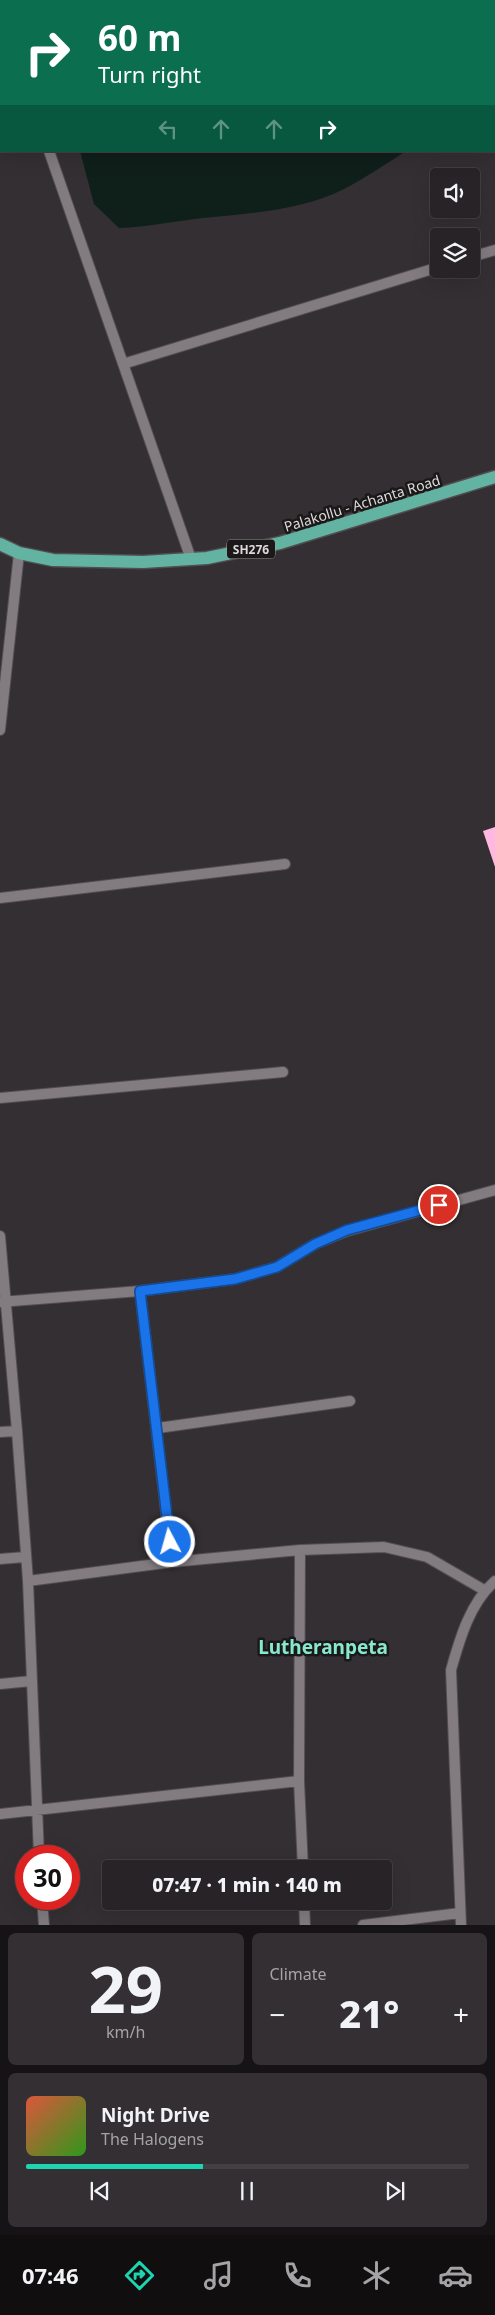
<!DOCTYPE html>
<html lang="en">
<head>
<meta charset="utf-8">
<style>
	:root { --surface:#272326; --page:#332f32; --text:#f1f3f6; --muted:#a4a4a7; --line:#434043; --accent:#1dd5b1 }
	body { margin:0; font-family:"Noto Sans",sans-serif; background:var(--page); color:var(--text); height:100vh; display:flex; flex-direction:column; font-size:19px; white-space:nowrap }
	* { box-sizing:border-box; margin:0 }
	p { font-size:16px; color:var(--muted) }
	.icon { flex:none; width:28px; height:28px; fill:none; stroke:currentColor; stroke-width:2; stroke-linecap:round; stroke-linejoin:round }
	.map { position:relative; height:1925px; overflow:hidden }
	.drawer { display:flex; flex-direction:column; gap:8px; padding:8px; background:#151315; flex:1 }
	.drawer>* { flex:none }
	.top-card { position:absolute; left:0px; top:0px; width:495px; height:152px; box-shadow:0 5px 20px #0002,0 0 0 1px var(--line); background:#0b6e4f; color:#fff; overflow:hidden }
	.buttons { position:absolute; left:430px; top:168px; display:grid; gap:10px }
	.buttons a { display:grid; place-items:center; width:50px; height:50px; border-radius:5px; background:var(--surface); box-shadow:0 5px 20px #0002,0 0 0 1px var(--line); font-size:25px }
	.speed { position:absolute; left:15px; top:1845px; display:flex; gap:10px; font-size:25px; font-weight:700; text-align:center }
	.speed>* { display:grid; place-content:center; width:65px; height:65px; border-radius:50%; background:var(--surface); box-shadow:0 5px 20px #0002,0 0 0 1px var(--line); line-height:1 }
	.speed .limit { border:8px solid #d22; background:#fff; color:#111 }
	.pin { position:absolute; display:grid; place-items:center; width:42px; height:42px; color:#fff; margin:-21px; border:2px solid #fff; border-radius:50%; box-shadow:0 1px 5px #0007 }
	.me { position:absolute; width:55px; margin:-28px; rotate:354deg; stroke-linejoin:round; filter:drop-shadow(0 0 4px #0008) }
	.turn { display:flex; align-items:center; gap:18px; height:105px; padding:0 15px; font-size:22px }
	.turn .icon { width:65px; height:65px; stroke-width:2.5 }
	.turn b { display:block; font-size:35px; line-height:42px }
	.lanes { display:flex; align-items:center; height:48px; padding:0 15px; background:#0003; justify-content:center; gap:25px; direction:ltr }
	.lanes .off { opacity:.35 }
	.big { font-size:38px; font-weight:800; line-height:1.1 }
	.drawer .widget { flex:1; display:flex; flex-direction:column; justify-content:center; gap:8px; min-width:0; padding:0 18px; border-radius:8px; background:var(--page) }
	.drawer .dial { align-items:center; gap:0 }
	.dial b { font-size:65px; line-height:1 }
	.song { display:flex; align-items:center; gap:15px }
	.cover { width:60px; height:60px; border-radius:8px; background:linear-gradient(135deg,hsl(10 70% 55%),hsl(110 70% 35%)) }
	.played { height:5px; border-radius:2px; background:linear-gradient(90deg,var(--accent) 40%,var(--line) 40%) }
	.keys { display:flex; justify-content:space-around; direction:ltr }
	.heat { display:flex; justify-content:space-between; align-items:center; font-size:28px; direction:ltr }
	.drawer .tiles { flex:1; display:grid; gap:8px; grid-template-columns:1fr 1fr }
	.widget:last-child { grid-column:span 2 }
	.trip { position:absolute; left:102px; top:1860px; width:290px; height:50px; border-radius:5px; background:var(--surface); box-shadow:0 5px 20px #0002,0 0 0 1px var(--line); font-weight:800; line-height:50px; text-align:center }
	.tabs { display:flex; height:80px; justify-content:space-around; align-items:center; background:#100e0f; color:var(--muted) }
	.tabs .icon { width:35px; height:35px }
	.tabs .on { color:var(--accent) }
	.tabs b { font-size:22px; color:var(--text) }
	.map>svg:first-child { display:block }
</style>
</head>
<body>
<div class="map">
<svg width="495" height="1925" viewBox="0 0 495 1925">
	<rect width="100%" height="100%" fill="#342f32"/>
	<path fill="#0f1f1a" d="M131 0H350L352 1H126Z
		M80 151H406C386 164 365 178 344 189 300 211 250 213 203 218 175 221 147 227 119 228L94 204Z"/>
	<path fill="#feb8e2" d="M495 827V867L483 831Z"/>
	<g fill="none" stroke-linecap="round" stroke-linejoin="round">
		<g stroke="#524d50" stroke-width="12">
			<path id="street" d="M0 91H1
				M49 151 191 559
				M471 257 495 250
				M123 364 439 267
				M0 730 19 553
				M0 898 285 864
				M0 1098 283 1072
				M0 1236 17 1431 28 1581 39 1856
				M140 1291 172 1562
				M0 1302 140 1291 235 1279 277 1267 315 1244 347 1231 495 1190
				M158 1428 350 1401
				M0 1432 17 1431
				M300 1550 299 1781 303 1869
				M0 1559 25 1557
				M28 1581 172 1562 300 1550 384 1547 427 1557 484 1590
				M0 1684 31 1681
				M0 1814 299 1781
				M42 1899 44 1925
				M304 1901 305 1925
				M363 1925 460 1913
				M461 1925 451 1670C460 1638 470 1603 495 1581"/>
		</g>
		<g stroke="#524d50" stroke-width="15">
			<path id="primary" d="M0 544 19 553 53 560 143 562 207 558 280 543 495 477"/>
		</g>
		<use href="#street" stroke="#827b7f" stroke-width="10"/>
		<use href="#primary" stroke="#62b3a1" stroke-width="12"/>
	</g>
	<g fill="none" stroke-linecap="round" stroke-linejoin="round">
		<g stroke="#114b97" stroke-width="12">
			<path id="route" d="M170 1542 140 1291 235 1279 277 1267 315 1244 347 1230 439 1205"/>
		</g>
		<use href="#route" stroke="#1a73e8" stroke-width="9"/>
	</g>
	<g text-anchor="middle" dominant-baseline="central" stroke-width="5" stroke-linejoin="round" paint-order="stroke">
		<rect fill="#1a1819" stroke="#a29fa1" stroke-width="1" x="227" y="539.5" width="48" height="19" rx="4"/>
		<g font-size="12" font-weight="bold" fill="#ddd9db">
			<text x="251" y="549">SH276</text>
		</g>
		<g font-size="14" fill="#ddd9db" stroke="#1a1819">
			<text transform="translate(362 503) rotate(-17)">Palakollu - Achanta Road</text>
		</g>
		<g font-size="19" font-weight="bold" fill="#87e8ce" stroke="#1a1819">
			<text x="323" y="1647">Lutheranpeta</text>
		</g>
	</g>
</svg>
<div class="buttons">
<a><svg class="icon" aria-label="sound" viewBox="0 0 24 24"><path d="M4 9h4l5-4v14l-5-4H4zM17 9q2 3 0 6"/></svg></a>
<a><svg class="icon" aria-label="layers" viewBox="0 0 24 24"><path d="M12 4l9 5-9 5-9-5zM3 14l9 5 9-5"/></svg></a>
</div>
<div class="speed"><div class="limit">30</div></div>
<div class="pin" style="left:439px;top:1205px;background:#d93025"><svg class="icon" aria-label="arrive" viewBox="0 0 24 24"><path d="M6 21V4h12l-3 4 3 4H6"/></svg></div>
<svg class="me" style="left:170px;top:1542px" viewBox="-20 -20 40 40"><circle r="17" fill="#1a73e8" stroke="#fff" stroke-width="3"/><path d="M0-11L8 9 0 5-8 9z" fill="#fff"/></svg>
<div class="trip">07:47 · 1 min · 140 m</div>
<div class="top-card">
<div class="turn"><svg class="icon" aria-label="right" viewBox="0 0 24 24"><path d="M7 20v-9h11M14 6l5 5-5 5"/></svg><div><b>60 m</b>Turn right</div></div>
<div class="lanes"><svg class="icon off" aria-label="left" viewBox="0 0 24 24"><path d="M17 20v-9H6M10 6l-5 5 5 5"/></svg><svg class="icon off" aria-label="ahead" viewBox="0 0 24 24"><path d="M12 20V5M6 11l6-6 6 6"/></svg><svg class="icon off" aria-label="ahead" viewBox="0 0 24 24"><path d="M12 20V5M6 11l6-6 6 6"/></svg><svg class="icon" aria-label="right" viewBox="0 0 24 24"><path d="M7 20v-9h11M14 6l5 5-5 5"/></svg></div>
</div>
</div>
<section class="drawer">
<div class="tiles">
<div class="widget dial"><b>29</b><p>km/h</p></div>
<div class="widget"><p>Climate</p>
<div class="heat"><a>−</a><b class="big">21°</b><a>+</a></div>
</div>
<div class="widget">
<div class="song"><i class="cover"></i><div><b>Night Drive</b><p>The Halogens</p></div></div>
<div class="played"></div>
<div class="keys"><svg class="icon" aria-label="previous" viewBox="0 0 24 24"><path d="M18 5L8 12l10 7zM5 5v14"/></svg><svg class="icon" aria-label="pause" viewBox="0 0 24 24"><path d="M8 5v14M16 5v14"/></svg><svg class="icon" aria-label="next" viewBox="0 0 24 24"><path d="M6 5l10 7-10 7zM19 5v14"/></svg></div>
</div>
</div>
</section>
<nav class="tabs">
<b>07:46</b>
<svg class="icon on" aria-label="directions" viewBox="0 0 24 24"><path d="M12 3l9 9-9 9-9-9zM9 14v-3h6M13 9l2 2-2 2"/></svg>
<svg class="icon" aria-label="music" viewBox="0 0 24 24"><path d="M9 18V5l10-2v13"/><circle cx="6" cy="18" r="3"/><circle cx="16" cy="16" r="3"/></svg>
<svg class="icon" aria-label="phone" viewBox="0 0 24 24"><path d="M5 4h4l2 5-3 2q2 4 5 5l2-3 5 2v4C11 20 4 13 5 4z"/></svg>
<svg class="icon" aria-label="climate" viewBox="0 0 24 24"><path d="M12 3v18M4 7l16 10M4 17L20 7"/></svg>
<svg class="icon" aria-label="car" viewBox="0 0 24 24"><path d="M5 17H2v-5l4-1 3-4h7l3 4 3 1v5h-3M9 17h6M6 11h13"/><circle cx="7" cy="17" r="2"/><circle cx="17" cy="17" r="2"/></svg>
</nav>
</body>
</html>
